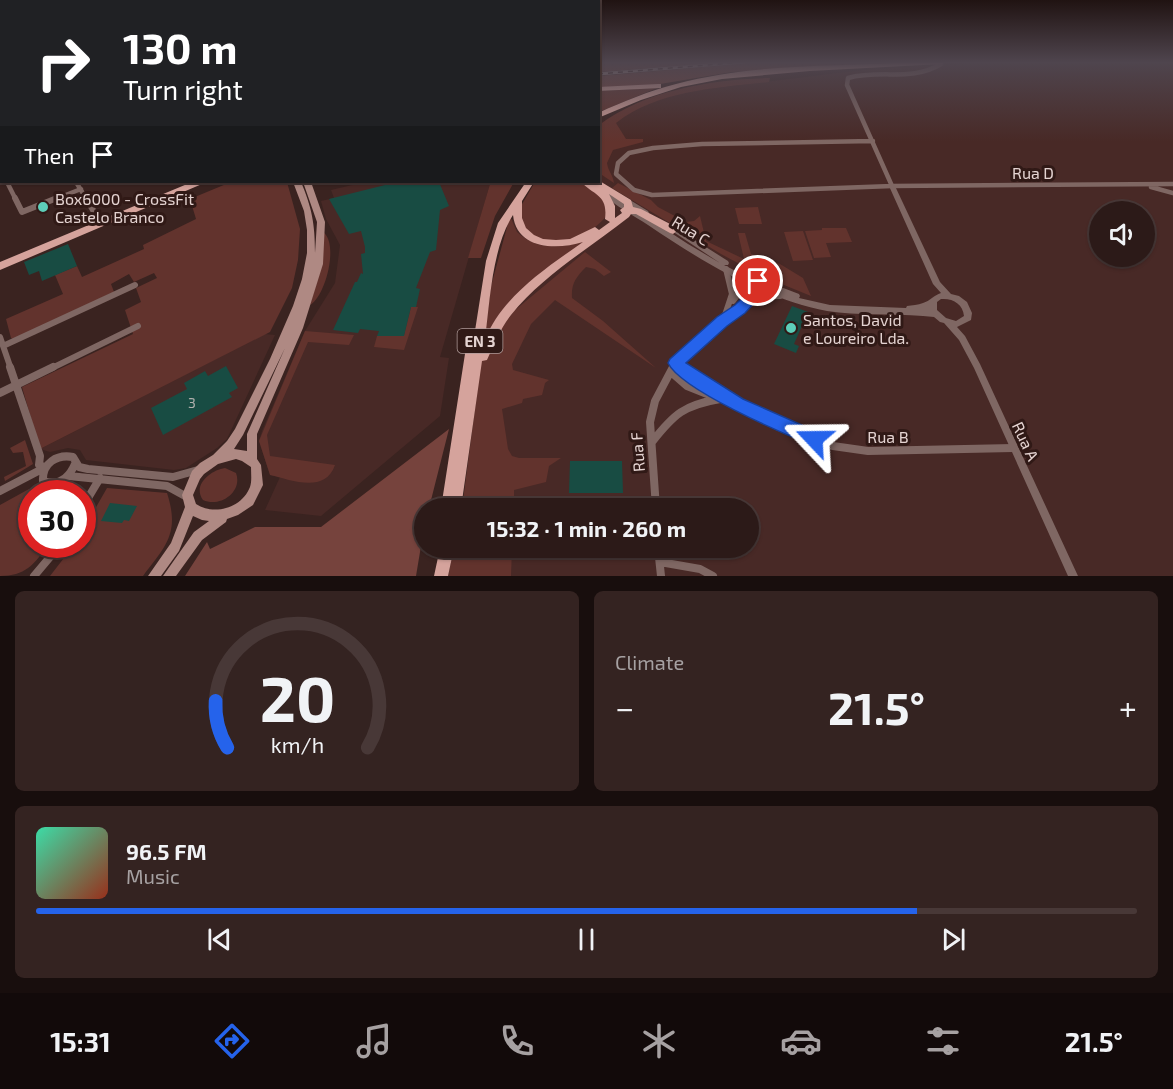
<!DOCTYPE html>
<html lang="en">
<head>
<meta charset="utf-8">
<style>
	:root { --surface:#2c1a18; --page:#342321; --text:#f1f3f6; --muted:#a6a1a2; --line:#483837; --accent:#2563eb }
	body { margin:0; font-family:"Exo 2",sans-serif; background:var(--page); color:var(--text); height:100vh; display:flex; flex-direction:column; font-size:22px; white-space:nowrap }
	* { box-sizing:border-box; margin:0 }
	p { font-size:20px; color:var(--muted) }
	.icon { flex:none; width:33px; height:33px; fill:none; stroke:currentColor; stroke-width:2; stroke-linecap:round; stroke-linejoin:round }
	.map { position:relative; height:576px; overflow:hidden }
	.panel { display:flex; flex-direction:column; gap:15px; padding:15px; background:#180e0d; flex:1 }
	.panel>* { flex:none }
	.hud { position:absolute; left:0px; top:0px; width:600px; height:183px; box-shadow:0 2px 4px #0004,0 0 0 2px var(--line); background:#202124; color:#fff; overflow:hidden }
	.fabs { position:absolute; left:1089px; top:201px; display:grid; gap:12px }
	.fabs a { display:grid; place-items:center; width:66px; height:66px; border-radius:50%; background:var(--surface); box-shadow:0 2px 4px #0004,0 0 0 2px var(--line); font-size:30px }
	.speed { position:absolute; left:18px; top:480px; display:flex; gap:12px; font-size:30px; font-weight:700; text-align:center }
	.speed>* { display:grid; place-content:center; width:78px; height:78px; border-radius:50%; background:var(--surface); box-shadow:0 2px 4px #0004,0 0 0 2px var(--line); line-height:1 }
	.speed .limit { border:9px solid #d22; background:#fff; color:#111 }
	.pin { position:absolute; display:grid; place-items:center; width:51px; height:51px; color:#fff; margin:-26px; border:3px solid #fff; border-radius:50%; box-shadow:0 2px 6px #0007 }
	.me { position:absolute; width:66px; margin:-33px; rotate:293deg; stroke-linejoin:round; filter:drop-shadow(0 0 4px #0008) }
	.turn { display:flex; align-items:center; gap:21px; height:126px; padding:0 24px; font-size:27px }
	.turn .icon { width:78px; height:78px; stroke-width:2.5 }
	.turn b { display:block; font-size:42px; line-height:51px }
	.then { display:flex; align-items:center; height:57px; padding:0 24px; background:#0003; gap:12px; font-size:22px }
	.big { font-size:45px; font-weight:700; line-height:1.1 }
	.panel .card { flex:1; display:flex; flex-direction:column; justify-content:center; gap:9px; min-width:0; padding:0 21px; border-radius:9px; background:var(--page) }
	.panel .dial { align-items:center; gap:0 }
	.dial svg { height:156px; overflow:visible; fill:none; stroke:var(--line); stroke-width:7; stroke-linecap:round; text-anchor:middle }
	.dial text { fill:var(--text); stroke:none }
	.song { display:flex; align-items:center; gap:18px }
	.cover { width:72px; height:72px; border-radius:9px; background:linear-gradient(135deg,hsl(160 70% 55%),hsl(10 70% 35%)) }
	.played { height:6px; border-radius:3px; background:linear-gradient(90deg,var(--accent) 80%,var(--line) 80%) }
	.keys { display:flex; justify-content:space-around; direction:ltr }
	.heat { display:flex; justify-content:space-between; align-items:center; font-size:33px; direction:ltr }
	.panel .tiles { flex:1; display:grid; gap:15px; grid-template-columns:1fr 1fr }
	.card:last-child { grid-column:span 2 }
	.trip { position:absolute; left:414px; top:498px; width:345px; height:60px; border-radius:30px; background:var(--surface); box-shadow:0 2px 4px #0004,0 0 0 2px var(--line); font-weight:700; line-height:60px; text-align:center }
	.dock { display:flex; height:96px; justify-content:space-around; align-items:center; background:#120a0a; color:var(--muted) }
	.dock .icon { width:42px; height:42px }
	.dock .active { color:var(--accent) }
	.dock b { font-size:27px; color:var(--text) }
	.map>svg:first-child { display:block }
</style>
</head>
<body>
<div class="map">
<svg width="1173" height="576" viewBox="0 0 1173 576">
	<rect width="100%" height="100%" fill="#3a2320"/>
	<path fill="#482926" fill-rule="evenodd" d="M990 62H1173V576H453L457 548H748V508H463L478 411 488 305 510 223 538 182H598L599 128 633 108 683 92 863 70ZM1100 212H1144V256H1100Z
		M365 182H493L490 184 440 357 449 358 440 416 321 516 265 510 280 477 270 475 259 441 262 431 305 331 335 283 340 245 326 219 321 201 334 198 331 190Z
		M265 334 275 335 227 439 217 448 186 468 174 470 86 460 80 450 68 448 50 452 40 449Z"/>
	<path fill="#62332d" d="M770 78 769 82C719 88 658 90 616 123L626 139H643V142L613 150 607 163C608 171 613 175 614 183L599 173V125C645 90 713 79 770 78Z
		M657 88 599 112V91Z
		M231 182H287L300 229 298 260 292 288 270 332 40 449 22 387 133 334 125 310 141 302 136 288 157 278 154 273 134 282 129 274 111 284 114 292 13 339 11 338 6 319 63 294 55 275 77 266 82 277 144 249 143 245 196 219 190 199Z
		M493 182H514L495 216 481 258H468L490 184Z
		M535 182H580L602 196 606 202V216C592 236 550 252 528 236 522 232 519 222 515 216Z
		M618 183 651 200 658 207 686 222 694 221 700 216 706 241 744 259 738 233H745L751 254 780 264 803 278 811 296 762 276 721 254 612 188Z
		M758 207 762 224H739L735 208Z
		M510 216 517 232C537 251 563 248 588 240 548 269 504 294 484 341L491 286Z
		M822 228H846L852 242 826 243 831 257 814 258 805 231 822 230Z
		M803 231 813 260 793 261 784 232Z
		M323 232C339 243 326 296 310 305L322 265Z
		M585 252 611 272 604 276 595 269 586 267C576 277 571 284 572 298L603 321 656 368 555 300 531 324 512 364 513 370 549 380 545 383 542 395 523 399 522 403 502 409 508 449 512 456 519 458H561L549 466 546 482 514 490V508H462L481 362 499 331 514 311Z
		M411 307H418L404 350 374 347 377 336 404 335Z
		M305 331 354 335 349 345 308 342 267 435 270 456 335 465C325 494 291 480 270 475L259 441Z
		M25 440 33 464 5 481 4 477 26 466 23 452 13 453 10 448Z
		M225 468 236 473C243 492 220 508 203 500 192 485 211 470 225 468Z
		M107 488 167 493C180 533 166 546 143 576H50L74 545 82 544 83 530Z
		M29 489 33 493 32 494V544L48 545C34 565 25 576 0 576V505Z
		M454 548H512L511 576H448Z"/>
	<path fill="#76433d" d="M599 62H728L599 72Z
		M761 62H903L732 72 654 85 599 88V76Z
		M449 429 429 508H424V528L416 576H185L207 542 210 549 255 527H321Z"/>
	<path fill="#184c43" d="M397 182H439L449 206 440 210 436 250 430 252 416 288 420 289 416 307H411L404 336H377L379 331 360 329 358 333 333 330 355 282H357L361 273 363 274 361 254 365 253V247L361 231 349 234 329 199Z
		M68 244 77 266 42 281 39 271 29 275 24 262Z
		M792 306 808 312 794 344 799 346 796 353 774 344Z
		M226 366 238 388 229 393 232 397 163 435 151 408 187 389 184 383 205 371 208 376Z
		M570 461H622L623 493H569Z
		M110 503 137 506 129 521 124 520 122 523 101 521Z"/>
	<g fill="none" stroke-linecap="round" stroke-linejoin="round">
		<path stroke="#7f6763" stroke-width="4.5" d="M873 141 702 144 653 148 629 153 618 163 616 174 634 190 652 195 892 186 1173 184
			M0 167 2 170
			M7 182 16 200
			M76 182 87 200
			M892 186 847 85 848 78C879 69 912 82 941 64
			M1151 187 1173 193
			M53 200 81 189"/>
		<path stroke="#7f6763" stroke-width="6" d="M15 198 22 212 57 198
			M86 198 100 222
			M751 297 758 281
			M733 301 745 286 755 285
			M724 318 732 294 726 269
			M0 337 11 369
			M3 346 135 285
			M675 363 683 369
			M50 369 138 326
			M672 369 675 363 751 297 780 296"/>
		<path stroke="#7f6763" stroke-width="8" d="M10 367 40 456 39 465 45 467
			M681 367 737 404 833 446 868 451 1013 448
			M671 372 687 386 717 398
			M0 393 53 367
			M652 442C674 414 684 405 720 399
			M75 464C69 478 58 486 43 481 42 463 57 454 73 457L79 467 88 469 173 477 198 470
			M69 476 167 486 187 497
			M0 491 44 468
			M82 508 100 478
			M656 508 650 422 655 401 673 367
			M658 548 661 576
			M660 562 700 569 713 576
			M34 576 61 544"/>
		<path fill="#7f6763" fill-rule="evenodd" d="M890 184H894L895 186 940 282 951 294 959 296 967 302 972 313 971 320 957 327 965 336 980 364 1078 576H1068L974 368 959 340 944 323 940 322 934 317 923 316C891 313 858 316 827 311 761 298 703 262 648 225 633 215 615 206 603 194L606 192H608L688 244 720 263 666 227 669 224 671 225 728 261 729 263 728 265H724L761 284 762 282 765 281 799 294 800 296 799 298 830 305 906 308 907 306C912 305 918 305 923 303 930 301 934 295 941 293L933 284 889 186ZM941 299C953 298 963 304 964 316L956 321 946 318 937 310V302Z
			M626 200H630L648 211 649 213 648 215H644L626 204 625 202Z"/>
		<path fill="#af8983" fill-rule="evenodd" d="M293 182H301C312 208 315 224 315 253L317 222 303 182H311L325 222 323 264 303 328 257 434V459L261 465 263 485 253 505 238 515 227 519 226 522 202 540 176 576H163L194 532 209 521 202 520 193 516 179 551 161 576H148L171 543 185 507 182 495 192 471 200 463 213 455 227 441 235 429 270 359 293 306 302 279 307 253V230L304 211ZM285 348 247 434V451L234 449 243 435ZM236 459 242 461 251 467C251 474 252 481 250 487 242 508 214 516 196 504L193 495 200 479 204 474 218 464Z"/>
		<path fill="#d5a39c" fill-rule="evenodd" d="M913 62H946L942 64 810 71 722 79 681 87 641 100 598 118V113C624 101 649 91 676 84 753 63 835 67 913 62Z
			M658 84H661V88L598 91V87Z
			M598 180 631 200 633 207 641 209 676 227 678 230 673 234 670 233 636 214H631L629 217C590 248 543 275 511 315 500 329 494 345 487 360L482 361 461 508H441L467 341 469 338 474 337 486 261 498 223 526 182H534L522 201V218L526 228 534 235 543 239 556 240 570 239 595 227 599 230 610 222 605 219C608 195 595 196 581 182H598ZM609 194 624 204V207L620 210 622 213 615 218V206ZM513 215C517 250 557 250 583 242 546 268 503 296 485 339 490 301 492 248 513 215Z
			M192 182H204L202 184 0 270V262Z
			M440 548H454L448 576H434Z"/>
		<g stroke="#b8a5a3" stroke-width="3">
			<path id="rail" d="M598 74 744 62"/>
		</g>
		<use href="#rail" stroke="#301916" stroke-width="1.5" stroke-dasharray="5" stroke-linecap="butt"/>
	</g>
	<linearGradient id="sky" x2="0" y2="1"><stop stop-color="#201312"/><stop offset="0.44" stop-color="#4f454e"/><stop offset="1" stop-color="#4f454e" stop-opacity="0"/></linearGradient>
	<rect width="1173" height="142" fill="url(#sky)"/>
	<path fill="#2563eb" stroke="#184099" stroke-width="1.5" d="M758 276 764 281 756 301 745 313 727 326 686 363 743 399 820 433 823 439 820 444 814 446C784 434 681 390 668 363L670 359 717 317 735 305 746 294 753 277Z"/>
	<g fill="#5dceb9" stroke="#301916" stroke-width="2">
		<circle cx="43" cy="207" r="6"/>
		<circle cx="791" cy="328" r="6"/>
	</g>
	<g text-anchor="middle" dominant-baseline="central" stroke-width="6" stroke-linejoin="round" paint-order="stroke">
		<g font-size="14" fill="#b1b1ae">
			<text x="192" y="402">3</text>
		</g>
		<rect fill="#301916" stroke="#ae9b99" stroke-width="1.5" x="457.5" y="329" width="45" height="24" rx="4.5"/>
		<g font-size="15" font-weight="bold" fill="#e4d3d1">
			<text x="480" y="341">EN 3</text>
		</g>
		<g font-size="16" fill="#e4d3d1" stroke="#301916">
			<text x="1033" y="172">Rua D</text>
			<text transform="translate(691 230) rotate(32)">Rua C</text>
			<text x="888" y="436">Rua B</text>
			<text transform="translate(1026 441) rotate(65)">Rua A</text>
			<text transform="translate(637 452) rotate(-94)">Rua F</text>
		</g>
		<g font-size="16" fill="#e4d3d1" stroke="#301916" text-anchor="start">
			<text x="55" y="198">Box6000 - CrossFit<tspan x="55" dy="18">Castelo Branco</tspan></text>
			<text x="803" y="319">Santos, David<tspan x="803" dy="18">e Loureiro Lda.</tspan></text>
		</g>
	</g>
</svg>
<div class="fabs">
<a><svg class="icon" aria-label="sound" viewBox="0 0 24 24"><path d="M4 9h4l5-4v14l-5-4H4zM17 9q2 3 0 6"/></svg></a>
</div>
<div class="speed"><div class="limit">30</div></div>
<div class="pin" style="left:758px;top:281px;background:#d93025"><svg class="icon" aria-label="arrive" viewBox="0 0 24 24"><path d="M6 21V4h12l-3 4 3 4H6"/></svg></div>
<svg class="me" style="left:814px;top:439px" viewBox="-20 -20 40 40"><path d="M0-17L14 15 0 8-14 15z" fill="#2563eb" stroke="#fff" stroke-width="4"/></svg>
<div class="trip">15:32 · 1 min · 260 m</div>
<div class="hud">
<div class="turn"><svg class="icon" aria-label="right" viewBox="0 0 24 24"><path d="M7 20v-9h11M14 6l5 5-5 5"/></svg><div><b>130 m</b>Turn right</div></div>
<div class="then">Then<svg class="icon" aria-label="arrive" viewBox="0 0 24 24"><path d="M6 21V4h12l-3 4 3 4H6"/></svg></div>
</div>
</div>
<section class="panel">
<div class="tiles">
<div class="card dial"><svg viewBox="0 0 100 80">
<path d="M14 69A42 42 0 1 1 86 69"/>
<path d="M14 69A42 42 0 0 1 8 45" stroke="#2563eb"/>
<text x="50" y="56" font-size="32" font-weight="700">20</text>
<text x="50" y="72" font-size="11">km/h</text>
</svg></div>
<div class="card"><p>Climate</p>
<div class="heat"><a>−</a><b class="big">21.5°</b><a>+</a></div>
</div>
<div class="card">
<div class="song"><i class="cover"></i><div><b>96.5 FM</b><p>Music</p></div></div>
<div class="played"></div>
<div class="keys"><svg class="icon" aria-label="previous" viewBox="0 0 24 24"><path d="M18 5L8 12l10 7zM5 5v14"/></svg><svg class="icon" aria-label="pause" viewBox="0 0 24 24"><path d="M8 5v14M16 5v14"/></svg><svg class="icon" aria-label="next" viewBox="0 0 24 24"><path d="M6 5l10 7-10 7zM19 5v14"/></svg></div>
</div>
</div>
</section>
<nav class="dock">
<b>15:31</b>
<svg class="icon active" aria-label="directions" viewBox="0 0 24 24"><path d="M12 3l9 9-9 9-9-9zM9 14v-3h6M13 9l2 2-2 2"/></svg>
<svg class="icon" aria-label="music" viewBox="0 0 24 24"><path d="M9 18V5l10-2v13"/><circle cx="6" cy="18" r="3"/><circle cx="16" cy="16" r="3"/></svg>
<svg class="icon" aria-label="phone" viewBox="0 0 24 24"><path d="M5 4h4l2 5-3 2q2 4 5 5l2-3 5 2v4C11 20 4 13 5 4z"/></svg>
<svg class="icon" aria-label="climate" viewBox="0 0 24 24"><path d="M12 3v18M4 7l16 10M4 17L20 7"/></svg>
<svg class="icon" aria-label="car" viewBox="0 0 24 24"><path d="M5 17H2v-5l4-1 3-4h7l3 4 3 1v5h-3M9 17h6M6 11h13"/><circle cx="7" cy="17" r="2"/><circle cx="17" cy="17" r="2"/></svg>
<svg class="icon" aria-label="filters" viewBox="0 0 24 24"><path d="M4 7h16M4 17h16"/><circle cx="9" cy="7" r="2"/><circle cx="15" cy="17" r="2"/></svg>
<b>21.5°</b>
</nav>
</body>
</html>
